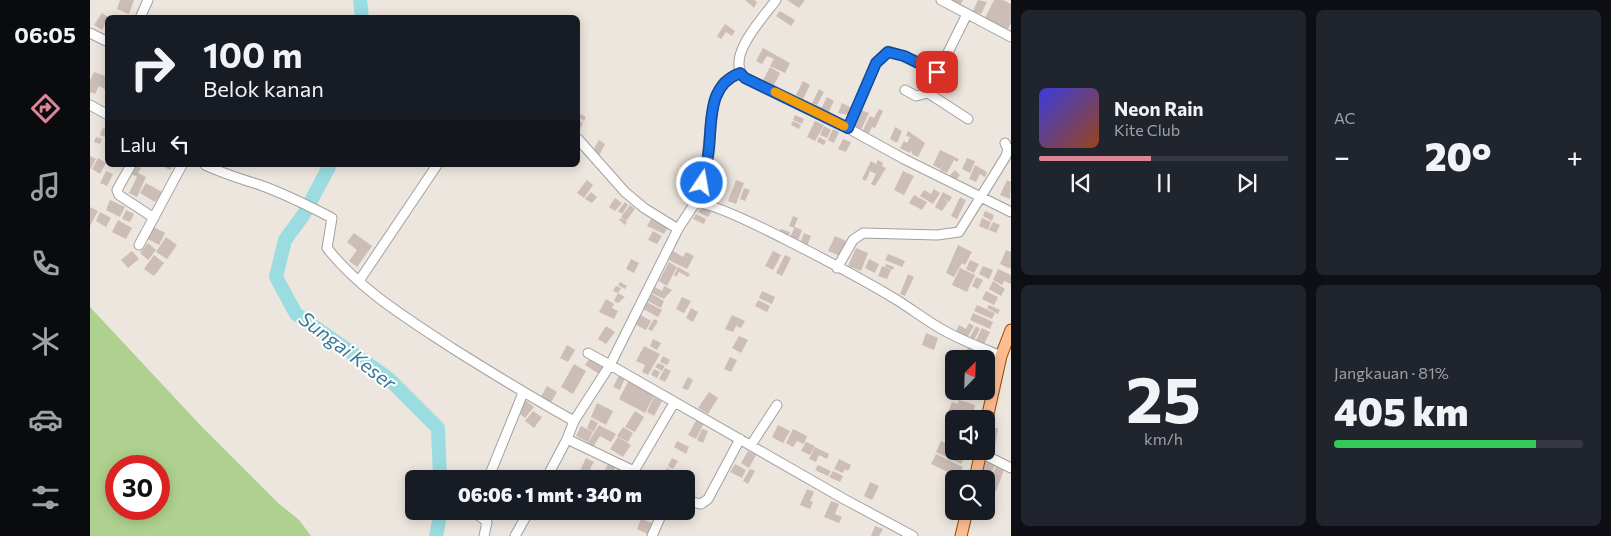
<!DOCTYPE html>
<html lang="id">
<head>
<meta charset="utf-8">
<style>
	:root { --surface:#171b24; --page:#20242c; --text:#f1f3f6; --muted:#9ea1a6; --line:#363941; --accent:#dd8697 }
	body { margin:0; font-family:Commissioner,sans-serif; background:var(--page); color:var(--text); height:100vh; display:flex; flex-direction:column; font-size:19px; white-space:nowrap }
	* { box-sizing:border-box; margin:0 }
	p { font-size:16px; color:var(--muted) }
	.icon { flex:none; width:28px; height:28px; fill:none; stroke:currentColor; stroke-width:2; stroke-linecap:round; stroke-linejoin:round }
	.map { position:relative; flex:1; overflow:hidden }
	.drawer { display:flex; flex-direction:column; gap:10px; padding:10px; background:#0d0f14; width:600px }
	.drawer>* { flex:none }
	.top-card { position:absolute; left:15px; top:15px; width:475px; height:152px; border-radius:8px; box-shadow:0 2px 12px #0003; background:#171b24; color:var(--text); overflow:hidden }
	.needle { width:32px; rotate:23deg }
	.controls { position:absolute; left:855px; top:350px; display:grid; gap:10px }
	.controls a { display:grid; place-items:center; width:50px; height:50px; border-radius:8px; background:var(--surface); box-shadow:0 2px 12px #0003; font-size:25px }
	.speed { position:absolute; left:15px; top:455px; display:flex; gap:10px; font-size:25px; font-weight:700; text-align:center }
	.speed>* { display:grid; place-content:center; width:65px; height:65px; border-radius:50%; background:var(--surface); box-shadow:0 2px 12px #0003; line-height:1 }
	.speed .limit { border:8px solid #d22; background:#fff; color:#111 }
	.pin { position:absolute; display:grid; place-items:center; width:42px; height:42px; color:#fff; margin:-21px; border-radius:10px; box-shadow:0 2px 8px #0006 }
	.me { position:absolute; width:55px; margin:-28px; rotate:12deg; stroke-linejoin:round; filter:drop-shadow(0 0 4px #0008) }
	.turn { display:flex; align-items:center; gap:18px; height:105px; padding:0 15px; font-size:22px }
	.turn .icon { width:65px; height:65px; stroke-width:2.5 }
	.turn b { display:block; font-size:35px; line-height:42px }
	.then { display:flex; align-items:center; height:48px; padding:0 15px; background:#0003; gap:10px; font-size:19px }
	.big { font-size:38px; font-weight:800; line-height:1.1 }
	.drawer .card { flex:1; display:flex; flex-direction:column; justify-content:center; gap:8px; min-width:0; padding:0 18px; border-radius:8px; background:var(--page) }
	.drawer .dial { align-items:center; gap:0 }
	.dial b { font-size:65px; line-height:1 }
	.song { display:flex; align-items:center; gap:15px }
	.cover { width:60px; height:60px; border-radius:8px; background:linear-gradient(135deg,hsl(240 70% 55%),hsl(20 70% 35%)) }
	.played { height:5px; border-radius:2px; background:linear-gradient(90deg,var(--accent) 45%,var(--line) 45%) }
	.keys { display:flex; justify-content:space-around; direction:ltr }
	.heat { display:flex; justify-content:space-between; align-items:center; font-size:28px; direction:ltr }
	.charge { height:8px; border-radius:4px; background:linear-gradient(90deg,#34c759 81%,var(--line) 0) }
	.drawer .tiles { flex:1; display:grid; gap:10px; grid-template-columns:repeat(2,1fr) }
	.trip { position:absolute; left:315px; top:470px; width:290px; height:50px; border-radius:8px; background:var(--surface); box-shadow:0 2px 12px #0003; font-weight:800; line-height:50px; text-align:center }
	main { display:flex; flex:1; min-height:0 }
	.tabs { display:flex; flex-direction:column; width:90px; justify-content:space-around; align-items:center; background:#090b0e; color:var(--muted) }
	.tabs .icon { width:35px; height:35px }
	.tabs .current { color:var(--accent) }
	.tabs b { font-size:22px; color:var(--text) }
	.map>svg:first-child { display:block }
</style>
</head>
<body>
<main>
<nav class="tabs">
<b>06:05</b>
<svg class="icon current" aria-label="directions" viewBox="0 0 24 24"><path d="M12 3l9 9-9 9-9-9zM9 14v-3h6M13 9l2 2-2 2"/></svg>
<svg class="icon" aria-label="music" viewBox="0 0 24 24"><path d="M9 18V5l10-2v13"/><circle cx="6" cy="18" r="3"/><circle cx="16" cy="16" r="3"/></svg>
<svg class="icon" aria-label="phone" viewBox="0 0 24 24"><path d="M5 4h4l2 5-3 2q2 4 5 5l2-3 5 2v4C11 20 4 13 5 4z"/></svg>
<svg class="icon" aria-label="climate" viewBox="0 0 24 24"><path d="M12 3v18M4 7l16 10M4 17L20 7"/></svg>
<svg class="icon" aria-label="car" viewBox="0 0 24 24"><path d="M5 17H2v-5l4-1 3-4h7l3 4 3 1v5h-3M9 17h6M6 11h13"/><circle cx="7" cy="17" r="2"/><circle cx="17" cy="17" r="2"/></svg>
<svg class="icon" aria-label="filters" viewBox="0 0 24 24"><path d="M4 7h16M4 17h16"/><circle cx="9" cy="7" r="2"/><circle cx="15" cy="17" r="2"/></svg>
</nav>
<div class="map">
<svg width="921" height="536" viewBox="0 0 921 536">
	<rect width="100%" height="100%" fill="#ede6de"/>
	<path fill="#aed18f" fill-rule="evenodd" d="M0 307 113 428 187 502 209 520 221 536H0ZM26 466H69V509H26Z"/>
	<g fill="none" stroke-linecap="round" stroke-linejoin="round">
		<path stroke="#9adce0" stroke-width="14" d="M270 0 272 18
			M240 165 214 214 195 240 186 277 206 314 298 378 348 428 350 479
			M346 536 351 511"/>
	</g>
	<path fill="#cdbdb7" d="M30 0H44L39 14 27 9Z
		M655 0H664L667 2 664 8Z
		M697 0H715L709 8Z
		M863 0H873L869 8 861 4Z
		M888 0 897 2 891 14 883 11Z
		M904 0H913L921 4V23L918 29 895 18Z
		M690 11 705 20 701 26 686 16Z
		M12 13 20 18H18L12 30 4 25Z
		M635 24 645 31 642 36 636 32 631 39 627 36Z
		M673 48 700 63 695 73 680 66 684 59 677 56 672 64 666 61Z
		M680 67 690 73 683 87 672 82Z
		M4 72 18 77 16 90 9 86 5 94 0 92V80Z
		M713 81 720 85 713 99 706 95Z
		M729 89 734 92 727 105 722 103Z
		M737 97 744 101 738 113 731 109Z
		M752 103 762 108 759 115 748 113Z
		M789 109 793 111 785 128 782 127 777 137 771 134 780 116 784 118Z
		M771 110 779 113 771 130 763 126Z
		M488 113 496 117 494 121 488 117Z
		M705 115 714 119 712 124 703 120Z
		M488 120 493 123 489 131 488 130Z
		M703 121 711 125 709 129 701 125Z
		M725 121 734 125 725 141 717 137Z
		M734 126 741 130 737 138 730 135Z
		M805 127 812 131 807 143 800 139Z
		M13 128 18 130V138L10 135Z
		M743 129 749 132 744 143 738 140Z
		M818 131 835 143 828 157 822 154V150L820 153 810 148 814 141 817 143 820 137 816 136Z
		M6 137 12 139 10 144 4 142Z
		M729 137 736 141 734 145 727 142Z
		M753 139 761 142 756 152 748 149Z
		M509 140 515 144 509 156 502 152Z
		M850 150 869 159 867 162 864 160 857 173 850 170 857 157 850 169 843 165Z
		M0 156 6 159 0 170Z
		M8 158 16 163 10 174 2 169Z
		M877 158 885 161 880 173 872 169Z
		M788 160 793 163 792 166 796 168 785 186 781 184 786 174 780 171 776 181 772 179 781 161 786 164Z
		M44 165 51 168 48 173 56 177 47 197 39 193 47 177 38 172Z
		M70 165H83L80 170Z
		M885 165 897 172 895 177 890 174 886 182 879 179Z
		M865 170 870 175 864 182 858 177Z
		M16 171 23 174 17 186 10 183Z
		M813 171 824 176 814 195 804 190Z
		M497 180 503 185 494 198 487 193Z
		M646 180 654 183 646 204 638 201Z
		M917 180 921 182 920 199 910 195Z
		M56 183 72 192 65 202 50 193Z
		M654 188 660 190 655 201 650 199Z
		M844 189 850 193 843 204 830 196 834 190 841 194Z
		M501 192 507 197 502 203 495 199Z
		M853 192 862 197 859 202 853 198 858 202 852 211 845 207Z
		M824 195 837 202 832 210 819 203Z
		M870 197 876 200 867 219 861 216Z
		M525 198 532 203 525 211 519 207Z
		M20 200 35 207 30 217 16 210Z
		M535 202 538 205 532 214 528 211Z
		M540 205 545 209 536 221 531 217Z
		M612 205 622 210 618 217 608 212Z
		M0 207 8 211 0 226Z
		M36 210 44 214 40 222 32 219Z
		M895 211 904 215 902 221 893 216Z
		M10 212 21 218 16 227 6 221Z
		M606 214 616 219 614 224 603 219Z
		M703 216 708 218 704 228 699 226Z
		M531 218 537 222 535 225 529 220Z
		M892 218 901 222 898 230 889 226Z
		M561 219 578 227 574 234 557 226Z
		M28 220 42 228 36 239 22 232Z
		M903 222 910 225 906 233 899 230Z
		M62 226 75 233 69 245 56 238Z
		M705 227 712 230 708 241 700 237Z
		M691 229 700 232 697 239 688 236Z
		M563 231 572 236 567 244 558 240Z
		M264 233 282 246 267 267 259 261 267 250 257 242Z
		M714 233 721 236 717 246 710 243Z
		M745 236 756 241 750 256 738 251Z
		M76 237 87 245 77 259 66 252Z
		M58 243 66 250 58 260 50 253Z
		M868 245 882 252 875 265 872 263 864 277 856 273Z
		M766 248 778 253 771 271 758 266Z
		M916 250 921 252V269L910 264Z
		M42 251 49 259 38 268 31 260Z
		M583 251 593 257 596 252 604 256 597 269 579 260Z
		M683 251 691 255 683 270 675 266Z
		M798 254 815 261 812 267 795 260Z
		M64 255 74 263 64 276 54 269Z
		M695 255 701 258 692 276 686 273Z
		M541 259 549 263 544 273 536 269Z
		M779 259 789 264 785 273 775 268Z
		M880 260 889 264 884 273 876 269Z
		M579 262 587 267 577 286 569 281Z
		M796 264 804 267 803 270 795 267Z
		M792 266 801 270 797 279 788 276Z
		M893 266 903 270 899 279 889 274Z
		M588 267 600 274 598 277 589 272 586 277 584 275Z
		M870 268 885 275 877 292 862 285Z
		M908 269 921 275V284L914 281 912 285 903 280Z
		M818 274 824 277 815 296 810 294Z
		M886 277 893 280 888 289 882 286Z
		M903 281 915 289 911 296 899 289Z
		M530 282 537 286 535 289 528 285Z
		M526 286 531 288 528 293 523 291Z
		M574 286 582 290 574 299 562 293 565 287 572 291Z
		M672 291 685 297 682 304 669 298Z
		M896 291 908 297 904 305 892 299Z
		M528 293 535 297 528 303 524 301Z
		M562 294 574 301 571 308 558 301Z
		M592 297 601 301 594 313 586 309Z
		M516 299 524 304 522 308 528 311 524 319 509 312Z
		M668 300 680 306 677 312 665 306Z
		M557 302 572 310 568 317 553 309Z
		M887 305 905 313 902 319 884 311Z
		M899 305 910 310 908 314 897 308Z
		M601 308 608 312 603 322 596 318Z
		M547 313 561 321 556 330 541 322Z
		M883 313 903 322 900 329 880 320Z
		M642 315 655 321 651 328 646 326 643 332 635 329Z
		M564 319 568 321 562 331 558 329Z
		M879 323 884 326 877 338 866 331 869 325 876 329Z
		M516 326 525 332 516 344 508 339Z
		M886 326 890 329 884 340 880 337Z
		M892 328 900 332 894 344 886 340Z
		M836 333 848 338 844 350 832 345Z
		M649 336 658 340 651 353 642 348Z
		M563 339 571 343 567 350 560 346Z
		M477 345 485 350 478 362 470 358Z
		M879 345 883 347 879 357 875 355Z
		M554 346 570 354 558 375 552 372 555 365 546 361Z
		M885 347 898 352 896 359 882 356Z
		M573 356 580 360 577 365 570 362Z
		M640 357 647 360 641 372 634 369Z
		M500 358 514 367 509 374 495 365Z
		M568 363 575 366 572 371 565 367Z
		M484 364 496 371 483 394 471 387Z
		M575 368 581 371 575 382 569 379Z
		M564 369 570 372 567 378 561 375Z
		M529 375 535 378 530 390 523 387Z
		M598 377 603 380 598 390 592 388Z
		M539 380 565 394 555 413 529 399Z
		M457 386 467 392 459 406 449 400Z
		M869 391H886L883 397Z
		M619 392 628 398 618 414 608 408Z
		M564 397 572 401 564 416 557 412Z
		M435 400 444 407 435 418 426 411Z
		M869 400 885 405 882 419H875L858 412 862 402 868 404Z
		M507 403 523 411 516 425 501 417Z
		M443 411 452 417 444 428 435 421Z
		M545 411 554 417 545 432 535 427Z
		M501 419 508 423 504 432 497 428Z
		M607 419 614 423 606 439 598 435Z
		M864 420V433L858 431Z
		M509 425 526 434 521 442 510 436 502 449 496 446Z
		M688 425 700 431 693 443 682 437Z
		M491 426 503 432 498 442 486 436Z
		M533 427 543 433 538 442 527 436Z
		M897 428H908L905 448 900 446 901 443 897 441Z
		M612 429 618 431 613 443 607 440Z
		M703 429 717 436 714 444 707 441 703 447 696 443Z
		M528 437 541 445 533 457 520 449Z
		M587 441 599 447 596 454 584 447Z
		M851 441 864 447V451L877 454 871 464 846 452Z
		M716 442 725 446 720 455 711 451Z
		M725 447 739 454 737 459 729 455 726 462 719 459Z
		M658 451 666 455 659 468 651 463Z
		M846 454 873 467 868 477 841 464Z
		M496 458 504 462 500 469 507 473 505 479 489 473Z
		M582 458 588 461 583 469 578 466Z
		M749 459 761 465 758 471 755 469 753 473 744 469Z
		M894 460 905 464 899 481 888 476Z
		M519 462 526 466 520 479H517L512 476Z
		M645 464 656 470 652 478 640 472Z
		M728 465 741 471 738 476 725 470Z
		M906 466 914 470 906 491 897 487Z
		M529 467 540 473 537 479H523Z
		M577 468 583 471 579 478 573 475Z
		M660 469 665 471 658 484 653 481Z
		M743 471 753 476 750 482 739 477Z
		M780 482 789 486 782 500 774 496Z
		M717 489 724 492 720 501 723 502 720 509 710 505Z
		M741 501 749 504 745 514 752 517 749 523 734 517Z
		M535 511H544L541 517 533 514Z
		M545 511H554L551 519 543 516Z
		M551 519 565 524 560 535 547 529Z
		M785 526 793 529 789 536H781Z"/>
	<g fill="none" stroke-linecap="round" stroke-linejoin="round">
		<g stroke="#a1a1a1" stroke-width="11">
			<path id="minor" d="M686 0C673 18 634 58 655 78L732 114 814 159 921 212
				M851 0 921 37
				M50 18 58 0
				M0 33 18 42
				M650 73 634 82 626 95 621 118 616 170 605 203 588 229 520 365 754 499 823 536
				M815 90 826 96 838 93 877 14
				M838 93 878 119
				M0 105 18 115
				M758 128 786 63 798 51 814 56 847 72
				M488 139 535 192 554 208 588 229
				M41 165 27 190 29 195 64 218
				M115 165C134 174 151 179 170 185 195 194 219 206 242 218L237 248C270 290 318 319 362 348 402 373 442 398 484 421
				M605 203C627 199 779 283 807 300 823 310 838 322 855 331 873 341 892 348 911 356
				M49 245 92 165
				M747 268 763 240 773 233 847 235 869 232 916 156 918 149 915 143
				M269 281 347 165
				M477 439 544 471 552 479
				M661 445 687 405
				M891 453 921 468
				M544 471 584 403
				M398 479 433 393
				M456 479 477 439 484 421 520 365 498 353
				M596 501 611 504 618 499 650 439
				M383 511 397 522 394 536
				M486 513 487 511
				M425 536 439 511
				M562 536 573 511"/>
		</g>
		<g stroke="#914800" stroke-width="13">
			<path id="major" d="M896 423 911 356 921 330
				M885 479 891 451
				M871 536 877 511"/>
		</g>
		<use href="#minor" stroke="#fff" stroke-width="9"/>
		<use href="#major" stroke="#ffbd92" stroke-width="11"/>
	</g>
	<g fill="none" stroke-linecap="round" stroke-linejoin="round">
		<g stroke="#114b97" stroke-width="12">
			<path id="route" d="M612 183C615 171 618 160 619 148 622 119 618 85 650 73L655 78 758 128 786 63 798 52 814 56 847 72"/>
		</g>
		<use href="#route" stroke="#1a73e8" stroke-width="9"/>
		<path stroke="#f59e0b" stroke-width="9" d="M685 92 754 126"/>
	</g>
	<g text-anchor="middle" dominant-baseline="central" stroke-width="4" stroke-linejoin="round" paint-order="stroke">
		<g font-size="20" font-style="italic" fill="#397a99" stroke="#fff">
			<text transform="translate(258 350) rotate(37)">Sungai Keser</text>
		</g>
	</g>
</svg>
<div class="controls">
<a><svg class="needle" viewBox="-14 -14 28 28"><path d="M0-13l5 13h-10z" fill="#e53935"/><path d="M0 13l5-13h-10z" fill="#9ea1a6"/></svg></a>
<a><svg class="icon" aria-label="sound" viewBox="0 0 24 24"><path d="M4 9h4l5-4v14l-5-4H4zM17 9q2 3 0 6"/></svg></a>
<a><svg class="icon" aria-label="search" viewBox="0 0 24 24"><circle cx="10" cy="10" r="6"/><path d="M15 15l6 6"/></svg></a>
</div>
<div class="speed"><div class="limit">30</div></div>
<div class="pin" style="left:847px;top:72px;background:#d93025"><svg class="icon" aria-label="arrive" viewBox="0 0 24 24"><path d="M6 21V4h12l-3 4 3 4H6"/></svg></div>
<svg class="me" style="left:612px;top:183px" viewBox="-20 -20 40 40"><circle r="17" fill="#1a73e8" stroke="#fff" stroke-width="3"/><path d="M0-11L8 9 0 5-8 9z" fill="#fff"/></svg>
<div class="trip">06:06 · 1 mnt · 340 m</div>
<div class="top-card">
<div class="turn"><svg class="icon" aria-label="right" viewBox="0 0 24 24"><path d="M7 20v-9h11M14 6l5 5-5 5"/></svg><div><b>100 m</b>Belok kanan</div></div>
<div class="then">Lalu<svg class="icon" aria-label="left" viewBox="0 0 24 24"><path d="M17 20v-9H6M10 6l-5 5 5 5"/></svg></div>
</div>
</div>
<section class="drawer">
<div class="tiles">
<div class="card">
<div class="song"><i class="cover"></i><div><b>Neon Rain</b><p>Kite Club</p></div></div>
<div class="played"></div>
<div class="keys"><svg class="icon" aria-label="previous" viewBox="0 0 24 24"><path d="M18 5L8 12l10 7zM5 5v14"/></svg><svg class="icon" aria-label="pause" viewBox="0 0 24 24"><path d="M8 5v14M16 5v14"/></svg><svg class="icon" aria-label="next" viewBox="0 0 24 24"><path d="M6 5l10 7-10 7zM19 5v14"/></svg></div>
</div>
<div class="card"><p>AC</p>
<div class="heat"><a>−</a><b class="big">20°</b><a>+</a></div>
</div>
<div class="card dial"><b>25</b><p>km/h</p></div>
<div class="card"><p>Jangkauan · 81%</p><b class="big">405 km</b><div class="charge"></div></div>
</div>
</section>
</main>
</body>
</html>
